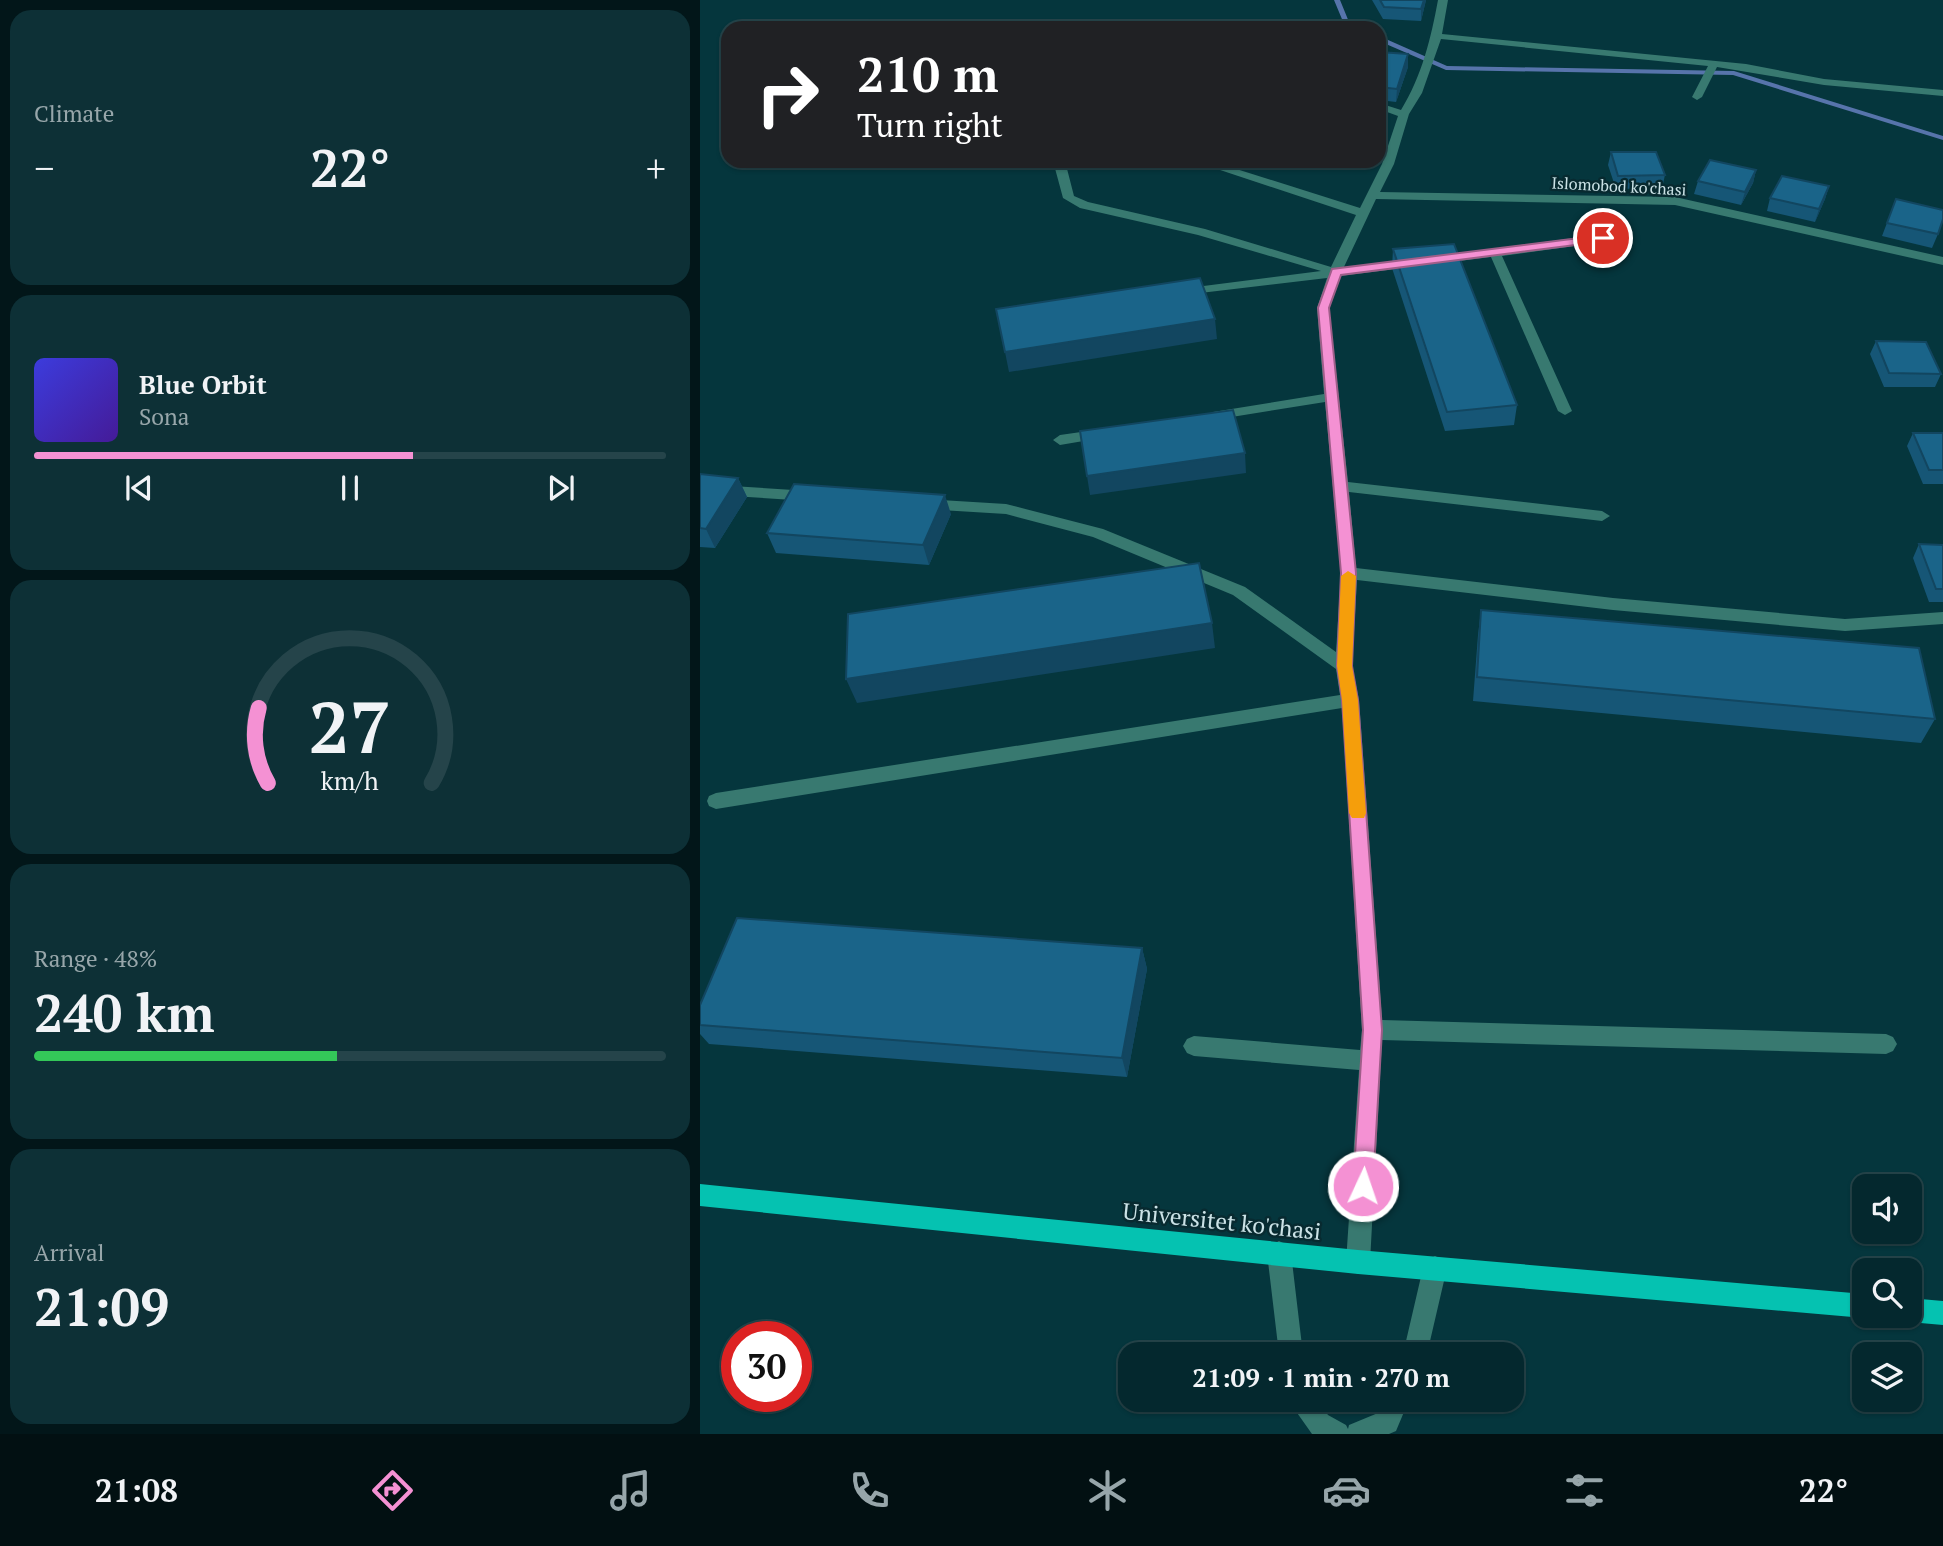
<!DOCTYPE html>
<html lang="en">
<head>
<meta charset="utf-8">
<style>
	:root { --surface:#04282e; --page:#0d3036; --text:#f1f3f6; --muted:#97a6aa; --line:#25444a; --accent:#f491d3 }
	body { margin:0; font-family:"PT Serif",serif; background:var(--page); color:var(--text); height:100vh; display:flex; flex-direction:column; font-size:26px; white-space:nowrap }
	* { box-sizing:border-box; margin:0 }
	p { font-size:23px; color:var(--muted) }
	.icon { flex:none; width:38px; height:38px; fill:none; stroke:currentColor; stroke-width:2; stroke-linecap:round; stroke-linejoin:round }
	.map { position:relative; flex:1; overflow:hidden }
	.panel { display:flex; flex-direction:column; gap:10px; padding:10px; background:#021619; width:700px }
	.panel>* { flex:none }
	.top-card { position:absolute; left:21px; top:21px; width:665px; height:147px; border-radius:21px; box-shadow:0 2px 5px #0004,0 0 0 2px var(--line); background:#202124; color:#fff; overflow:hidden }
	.controls { position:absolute; left:1152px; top:1174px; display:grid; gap:14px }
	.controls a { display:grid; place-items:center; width:70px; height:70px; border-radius:14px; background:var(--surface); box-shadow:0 2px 5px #0004,0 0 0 2px var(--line); font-size:35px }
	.speed { position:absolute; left:21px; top:1321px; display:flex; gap:14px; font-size:35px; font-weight:700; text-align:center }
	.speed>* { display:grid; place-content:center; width:91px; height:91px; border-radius:50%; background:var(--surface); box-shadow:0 2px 5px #0004,0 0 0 2px var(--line); line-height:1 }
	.speed .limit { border:10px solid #d22; background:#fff; color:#111 }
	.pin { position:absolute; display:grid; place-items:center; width:60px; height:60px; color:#fff; margin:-30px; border:4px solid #fff; border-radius:50%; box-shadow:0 2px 7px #0007 }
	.me { position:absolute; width:77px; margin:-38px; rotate:3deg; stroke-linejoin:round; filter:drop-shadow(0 0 5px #0008) }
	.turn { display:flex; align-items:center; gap:24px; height:147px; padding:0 21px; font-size:32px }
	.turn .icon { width:91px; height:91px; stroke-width:2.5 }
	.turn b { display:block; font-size:49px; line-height:60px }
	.big { font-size:52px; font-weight:700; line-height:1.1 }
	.panel .widget { flex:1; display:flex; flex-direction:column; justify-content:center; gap:10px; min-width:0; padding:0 24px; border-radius:21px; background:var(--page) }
	.panel .dial { align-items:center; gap:0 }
	.dial svg { height:182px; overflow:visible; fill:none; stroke:var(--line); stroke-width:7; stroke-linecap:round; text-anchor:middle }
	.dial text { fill:var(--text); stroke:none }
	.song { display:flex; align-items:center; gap:21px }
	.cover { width:84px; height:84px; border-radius:10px; background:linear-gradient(135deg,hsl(240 70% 55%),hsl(260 70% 35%)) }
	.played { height:7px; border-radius:4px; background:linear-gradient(90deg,var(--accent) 60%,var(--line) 60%) }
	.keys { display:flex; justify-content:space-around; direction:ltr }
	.heat { display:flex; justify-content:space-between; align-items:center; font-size:38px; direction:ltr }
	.charge { height:10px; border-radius:5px; background:linear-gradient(90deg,#34c759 48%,var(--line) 0) }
	.trip { position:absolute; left:418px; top:1342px; width:406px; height:70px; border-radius:21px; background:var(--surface); box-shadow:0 2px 5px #0004,0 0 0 2px var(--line); font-weight:700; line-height:70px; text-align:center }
	.dock { display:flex; height:112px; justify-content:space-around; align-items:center; background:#021012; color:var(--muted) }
	.dock .icon { width:49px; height:49px }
	.dock .on { color:var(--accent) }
	.dock b { font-size:32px; color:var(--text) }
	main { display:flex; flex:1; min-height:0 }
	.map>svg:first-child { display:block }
</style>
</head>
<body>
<main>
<section class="panel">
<div class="widget"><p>Climate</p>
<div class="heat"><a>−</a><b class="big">22°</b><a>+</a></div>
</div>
<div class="widget">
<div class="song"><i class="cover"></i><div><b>Blue Orbit</b><p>Sona</p></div></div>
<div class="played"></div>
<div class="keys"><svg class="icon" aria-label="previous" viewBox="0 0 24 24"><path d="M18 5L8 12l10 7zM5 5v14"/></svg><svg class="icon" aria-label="pause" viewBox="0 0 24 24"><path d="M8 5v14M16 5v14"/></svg><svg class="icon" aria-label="next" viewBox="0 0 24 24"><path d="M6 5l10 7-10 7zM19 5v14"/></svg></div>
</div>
<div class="widget dial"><svg viewBox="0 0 100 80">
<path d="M14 69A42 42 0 1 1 86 69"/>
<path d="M14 69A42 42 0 0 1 10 36" stroke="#f491d3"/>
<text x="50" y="56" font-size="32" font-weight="700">27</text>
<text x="50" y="72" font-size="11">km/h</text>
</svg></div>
<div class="widget"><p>Range · 48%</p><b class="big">240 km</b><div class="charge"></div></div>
<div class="widget"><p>Arrival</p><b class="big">21:09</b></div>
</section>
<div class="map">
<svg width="1243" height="1434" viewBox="0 0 1243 1434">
	<rect width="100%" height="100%" fill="#05363d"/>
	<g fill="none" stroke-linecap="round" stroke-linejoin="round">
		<path fill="#5774ab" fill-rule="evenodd" d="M634 0H640L649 22 659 28H651L644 24Z
			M679 36 747 66 1034 71 1243 136V140L1033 75 746 70 679 41Z"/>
		<path fill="#387970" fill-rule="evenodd" d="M738 0H748L742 34 1046 64 1124 79 1243 90V96L1124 85 1017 67 1002 97 997 100 992 97 1008 66 741 39 722 93 709 114 694 164 680 192 975 197 1243 257V265L975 205 676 199 643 269 903 234 909 238 903 242 802 256 872 411 865 415 858 411 791 257 640 276 629 308 648 482 902 511 910 516 902 521 649 492 656 568 913 598 1145 619 1243 612V624L1145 631 913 610 657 580 652 666 659 700 682 1020 1186 1034 1193 1037 1197 1044 1193 1051 1186 1054 682 1040 670 1262 666 1270 658 1274 650 1270 646 1262 659 1070 494 1056 487 1053 483 1046 487 1039 494 1036 660 1050 662 1030 642 708 16 809 9 806 7 801 9 796 16 793 640 695 636 669 533 595 393 537 306 514 224 509 216 504 224 499 306 504 403 529 545 587 636 652 641 573 625 402 513 420 506 416 513 412 624 394 617 308 627 278 475 296 474 293 480 289 621 271 498 235 380 208 363 198 353 161H365L374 196 388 202 505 229 631 267 656 215 493 161H511L660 208 682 164 698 116 679 109V103L701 110C722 76 731 38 738 0Z
			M402 429 407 431 409 434 407 437 360 445 353 440 360 435Z
			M0 484 109 491 117 496 109 501 0 494Z
			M579 1241 587 1245 591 1253 603 1354H579L567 1253 571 1245Z
			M735 1256 743 1260 747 1268 727 1354H703L723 1268 727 1260Z
			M588 1400H617L628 1415 646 1425 648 1429 649 1425 678 1413 683 1400H709L696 1431 689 1434H612Z"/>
		<path fill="#05c2b1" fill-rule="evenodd" d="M0 1184 658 1250 1164 1294V1316H1169L1164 1318 658 1274 0 1206Z
			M1209 1298 1243 1301V1325L1209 1322 1200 1319 1199 1316H1209Z"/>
	</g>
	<path fill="#165676" d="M672 0H726L721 21 683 19Z
		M679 52 708 54V67L696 102 679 100Z
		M911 152 965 175 962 188 916 189 908 165Z
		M1056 170 1053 183 1041 205 994 194 998 181Z
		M1129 186 1125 199 1115 222 1067 211 1070 198Z
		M1196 199 1238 234 1232 248 1182 236Z
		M693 249 817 405 814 425 745 431 692 268Z
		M1176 341 1241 374 1235 387H1184L1170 354Z
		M1213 433H1243V484H1223L1207 446Z
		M0 474 38 478 47 497 15 548 0 547Z
		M251 514 229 565 76 553 67 533Z
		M1219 544 1243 545V602H1229L1213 558Z
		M781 610 1235 719 1221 743 773 701 778 635Z
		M442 948 447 969 427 1077 9 1044 0 1034V1005Z"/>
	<path fill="#124660" d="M724 0H726L721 21V9Z
		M708 54V67L696 102 697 89Z
		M1056 170 1053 183 1041 205 1045 192Z
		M1129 186 1125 199 1115 222 1119 209Z
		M515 319 517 339 309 372 305 352Z
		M545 453 546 473 390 495 387 476Z
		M38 478 47 497 15 548 6 529Z
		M245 495 251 514 229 565 223 545Z
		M512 623 515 648 157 703 146 679Z
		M442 948 447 969 427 1077 422 1058Z"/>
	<path fill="#1a6489" stroke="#124660" stroke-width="2" d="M680 0H724L721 9 684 7Z
		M679 52 708 54 697 89 679 87Z
		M911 152H956L965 175 918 176Z
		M1010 160 1056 170 1045 192 998 181Z
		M1082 176 1129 186 1119 209 1070 198Z
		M1196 199 1243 210V219L1238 234 1187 223Z
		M754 244 817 405 747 412 693 249Z
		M500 278 515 319 305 352 296 309Z
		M1176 341 1226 342 1241 374 1189 373Z
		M533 410 545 453 387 476 380 431Z
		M1213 433H1243V470H1229Z
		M0 474 38 478 6 529 0 528Z
		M94 484 245 495 223 545 67 533Z
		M1219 544 1243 545V589H1236Z
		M499 563 512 623 146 679 148 614Z
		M781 610 1219 648 1235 719 777 677Z
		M37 918 442 948 422 1058 0 1025V1005Z"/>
	<path fill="#f491d3" stroke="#9f5e89" stroke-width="2" d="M903 235 909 238 907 241 641 275 629 308 656 573 652 666 658 700 682 1030 673 1186 670 1194 663 1197 656 1194 653 1186 663 1030 642 700 637 666 641 573 618 308 632 269Z"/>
	<path fill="#f59e0b" d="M648 571 656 576 652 666 658 700 666 813 664 818H652L649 813 642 700 637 666 641 576Z"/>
	<g text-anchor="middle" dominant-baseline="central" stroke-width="5" stroke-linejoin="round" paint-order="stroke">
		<g font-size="16" fill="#cbe2e6" stroke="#082a30">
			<text transform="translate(919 186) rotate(3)">Islomobod ko'chasi</text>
		</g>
		<g font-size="23" fill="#cbe2e6" stroke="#082a30">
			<text transform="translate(522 1221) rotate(6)">Universitet ko'chasi</text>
		</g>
	</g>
</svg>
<div class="controls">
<a><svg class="icon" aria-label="sound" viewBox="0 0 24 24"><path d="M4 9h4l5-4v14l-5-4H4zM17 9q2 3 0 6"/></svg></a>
<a><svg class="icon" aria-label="search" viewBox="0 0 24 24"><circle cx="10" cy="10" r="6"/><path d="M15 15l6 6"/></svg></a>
<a><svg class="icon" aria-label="layers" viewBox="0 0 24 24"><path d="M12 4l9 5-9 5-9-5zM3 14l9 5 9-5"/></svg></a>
</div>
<div class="speed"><div class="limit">30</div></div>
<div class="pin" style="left:903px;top:238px;background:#d93025"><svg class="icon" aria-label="arrive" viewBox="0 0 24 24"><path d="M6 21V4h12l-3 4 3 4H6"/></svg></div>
<svg class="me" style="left:663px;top:1186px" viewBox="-20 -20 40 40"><circle r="17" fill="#f491d3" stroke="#fff" stroke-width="3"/><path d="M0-11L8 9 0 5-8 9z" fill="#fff"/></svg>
<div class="trip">21:09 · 1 min · 270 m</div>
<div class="top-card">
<div class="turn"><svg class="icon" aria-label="right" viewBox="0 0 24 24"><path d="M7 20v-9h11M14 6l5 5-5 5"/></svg><div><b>210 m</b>Turn right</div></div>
</div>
</div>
</main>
<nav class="dock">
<b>21:08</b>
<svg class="icon on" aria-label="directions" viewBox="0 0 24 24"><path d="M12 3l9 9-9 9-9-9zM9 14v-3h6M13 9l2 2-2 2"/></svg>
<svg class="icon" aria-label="music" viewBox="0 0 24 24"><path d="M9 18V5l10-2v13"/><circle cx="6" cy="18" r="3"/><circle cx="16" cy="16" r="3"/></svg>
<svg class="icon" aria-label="phone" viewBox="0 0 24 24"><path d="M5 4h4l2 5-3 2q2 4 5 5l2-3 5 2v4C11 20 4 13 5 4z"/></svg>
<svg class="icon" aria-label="climate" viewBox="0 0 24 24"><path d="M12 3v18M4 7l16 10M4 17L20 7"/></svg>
<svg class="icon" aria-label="car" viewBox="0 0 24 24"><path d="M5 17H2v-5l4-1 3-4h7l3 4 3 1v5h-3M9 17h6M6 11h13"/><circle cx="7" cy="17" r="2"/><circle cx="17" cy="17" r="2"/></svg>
<svg class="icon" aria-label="filters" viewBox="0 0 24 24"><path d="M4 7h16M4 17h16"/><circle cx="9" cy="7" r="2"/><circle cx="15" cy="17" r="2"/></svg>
<b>22°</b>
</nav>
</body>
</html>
